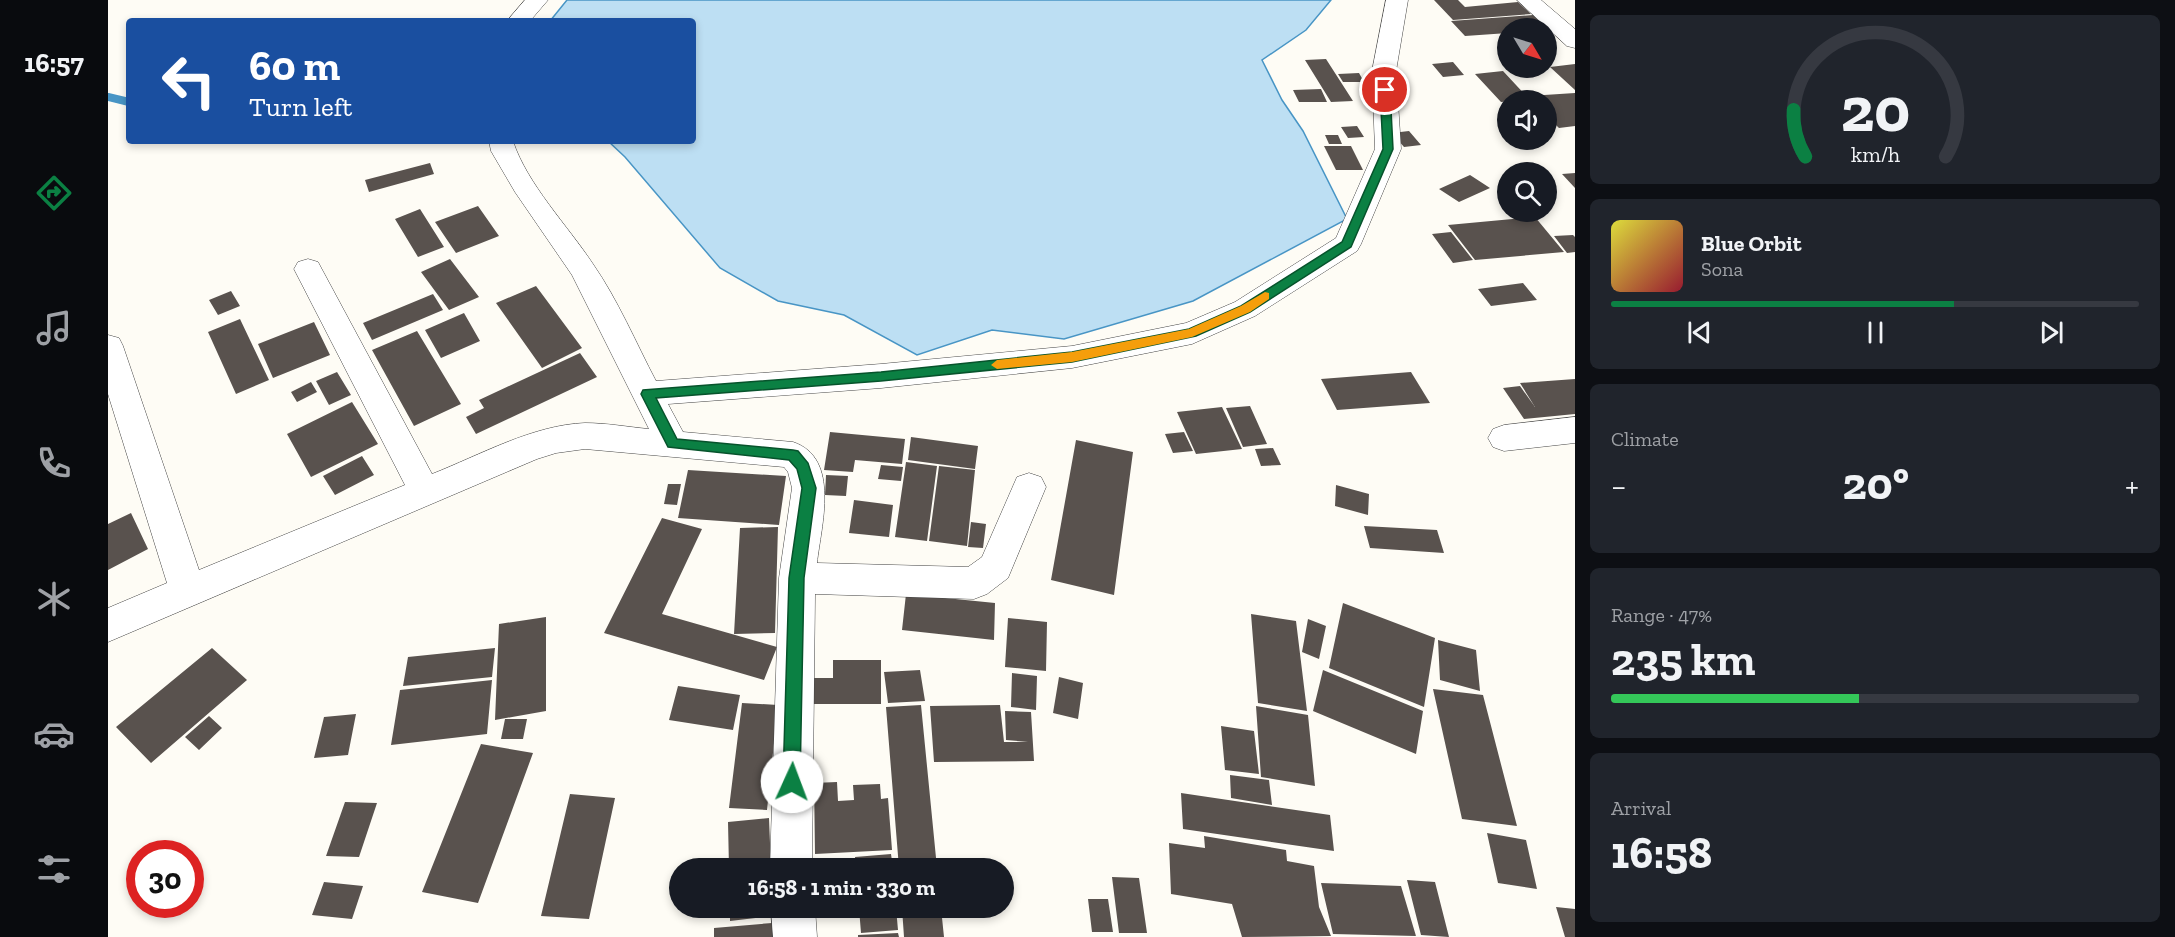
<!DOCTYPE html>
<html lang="en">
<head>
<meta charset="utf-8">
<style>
	:root { --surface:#171b24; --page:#20242c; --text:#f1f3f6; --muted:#9ea1a6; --line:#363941; --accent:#0b8043 }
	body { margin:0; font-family:"Zilla Slab",serif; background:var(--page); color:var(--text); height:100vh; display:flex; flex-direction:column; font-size:22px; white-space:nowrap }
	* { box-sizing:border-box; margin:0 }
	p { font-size:20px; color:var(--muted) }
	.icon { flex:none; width:33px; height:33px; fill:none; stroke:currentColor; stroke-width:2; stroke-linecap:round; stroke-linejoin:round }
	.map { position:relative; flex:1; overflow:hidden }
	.sheet { display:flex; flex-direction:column; gap:15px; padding:15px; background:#0d0f14; width:600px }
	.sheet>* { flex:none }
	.top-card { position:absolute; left:18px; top:18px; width:570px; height:126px; border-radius:6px; box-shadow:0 3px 9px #0003; background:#1a4fa0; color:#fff; overflow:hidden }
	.needle { width:39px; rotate:128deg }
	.fabs { position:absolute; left:1389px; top:18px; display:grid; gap:12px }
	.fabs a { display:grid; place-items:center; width:60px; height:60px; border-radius:50%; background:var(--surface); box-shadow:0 3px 9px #0003; font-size:30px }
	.speed { position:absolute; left:18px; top:840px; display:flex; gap:12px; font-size:30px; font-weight:700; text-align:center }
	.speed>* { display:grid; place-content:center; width:78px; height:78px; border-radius:50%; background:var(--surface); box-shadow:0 3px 9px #0003; line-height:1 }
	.speed .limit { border:9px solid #d22; background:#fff; color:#111 }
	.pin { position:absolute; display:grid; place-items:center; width:51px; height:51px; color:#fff; margin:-26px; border:3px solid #fff; border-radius:50%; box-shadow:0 2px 6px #0007 }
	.me { position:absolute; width:66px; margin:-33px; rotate:2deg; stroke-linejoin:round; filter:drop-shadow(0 0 4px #0008) }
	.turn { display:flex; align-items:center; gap:21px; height:126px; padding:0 24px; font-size:27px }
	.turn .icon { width:78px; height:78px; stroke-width:2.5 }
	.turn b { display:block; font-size:42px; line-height:51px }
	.big { font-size:45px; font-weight:700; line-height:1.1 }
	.sheet .widget { flex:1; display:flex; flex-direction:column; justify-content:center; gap:9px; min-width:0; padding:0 21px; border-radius:9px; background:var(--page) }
	.sheet .dial { align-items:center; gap:0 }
	.dial svg { height:156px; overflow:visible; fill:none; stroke:var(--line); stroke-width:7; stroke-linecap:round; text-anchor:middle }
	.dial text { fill:var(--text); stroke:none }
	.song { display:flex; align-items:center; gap:18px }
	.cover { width:72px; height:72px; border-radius:9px; background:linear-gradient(135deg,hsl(60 70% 55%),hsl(350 70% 35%)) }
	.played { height:6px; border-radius:3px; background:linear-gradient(90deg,var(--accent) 65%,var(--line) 65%) }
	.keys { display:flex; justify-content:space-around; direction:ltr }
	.heat { display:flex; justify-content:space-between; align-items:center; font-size:33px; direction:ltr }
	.charge { height:9px; border-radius:4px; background:linear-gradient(90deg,#34c759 47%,var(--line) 0) }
	.trip { position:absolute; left:561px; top:858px; width:345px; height:60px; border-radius:30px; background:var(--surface); box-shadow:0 3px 9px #0003; font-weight:700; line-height:60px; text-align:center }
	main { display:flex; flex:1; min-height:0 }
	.menu { display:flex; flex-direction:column; width:108px; justify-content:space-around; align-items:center; background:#090b0e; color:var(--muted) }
	.menu .icon { width:42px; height:42px }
	.menu .active { color:var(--accent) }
	.menu b { font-size:27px; color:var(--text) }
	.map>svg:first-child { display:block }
</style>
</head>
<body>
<main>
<nav class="menu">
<b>16:57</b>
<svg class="icon active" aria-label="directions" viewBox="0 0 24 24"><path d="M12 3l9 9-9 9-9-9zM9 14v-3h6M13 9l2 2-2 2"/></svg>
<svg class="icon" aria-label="music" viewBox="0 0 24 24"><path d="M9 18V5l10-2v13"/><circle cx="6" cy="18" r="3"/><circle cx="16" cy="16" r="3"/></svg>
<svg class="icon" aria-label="phone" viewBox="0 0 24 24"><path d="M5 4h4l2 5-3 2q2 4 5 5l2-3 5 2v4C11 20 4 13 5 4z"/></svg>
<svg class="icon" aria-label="climate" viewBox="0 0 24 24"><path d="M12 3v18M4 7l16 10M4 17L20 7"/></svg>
<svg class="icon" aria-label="car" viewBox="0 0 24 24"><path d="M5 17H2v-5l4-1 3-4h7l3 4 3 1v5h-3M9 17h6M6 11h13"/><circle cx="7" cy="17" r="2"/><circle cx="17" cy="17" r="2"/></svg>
<svg class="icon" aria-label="filters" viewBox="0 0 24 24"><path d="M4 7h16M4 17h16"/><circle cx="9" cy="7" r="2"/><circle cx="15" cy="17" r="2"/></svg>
</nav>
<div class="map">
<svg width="1467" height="937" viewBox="0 0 1467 937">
	<rect width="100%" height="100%" fill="#fefcf5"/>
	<path fill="#bddff3" stroke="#4895c5" stroke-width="1.5" d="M459 0H1223L1198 30 1154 60 1174 100 1195 131 1239 219 1085 301 956 339 884 330 809 355 736 315 670 301 612 268 517 157 500 141H585V21H442Z"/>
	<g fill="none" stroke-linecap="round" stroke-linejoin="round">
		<path stroke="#4895c5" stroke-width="8" d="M0 97 21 102"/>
	</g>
	<path fill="#59524e" d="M1326 0H1350L1357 7 1410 2 1423 14 1345 20Z
		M1425 15 1439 28H1400V33L1357 36 1343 21Z
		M1218 59 1245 101 1223 102 1197 60Z
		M1345 62 1356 75 1335 77 1324 64Z
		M1467 64V90L1442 67Z
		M1395 71 1422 100 1393 102 1367 74Z
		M1251 73 1256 82H1235L1230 74Z
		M1213 89 1219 102H1191L1185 90Z
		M1467 93V126L1451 128 1438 115V100H1425L1421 96Z
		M1249 126 1256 137 1240 138 1233 127Z
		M1301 131 1313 145 1296 147 1284 133Z
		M1217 135H1230L1234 144H1221Z
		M1216 146H1243L1255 170H1228Z
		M322 163 326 174 261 192 257 180Z
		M1467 173V188L1454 174Z
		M1362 175 1382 188 1351 202 1331 189Z
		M370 206 391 236 348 253 327 222Z
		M312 209 336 247 310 257 287 219Z
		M1427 217 1456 252 1367 260 1340 225Z
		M1343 232 1365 260 1345 263 1324 234Z
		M1465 235 1467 237V252L1459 253 1446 236Z
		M342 259 371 297 341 310 313 272Z
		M1415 283 1429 300 1383 306 1370 289Z
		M428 286 474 348 434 368 388 303Z
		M123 291 132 306 110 315 101 300Z
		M325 294 335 310 264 340 255 323Z
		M356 313 372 341 333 358 317 330Z
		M132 319 161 380 128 394 100 332Z
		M206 322 222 355 165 378 150 344Z
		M309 331 353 404 306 426 264 350Z
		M472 353 489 377 368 434 358 417 376 408 371 400Z
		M229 372 243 395 221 405 208 381Z
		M1303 372 1322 403 1229 410 1213 379Z
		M1467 379V414L1416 419 1395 388 1412 386 1427 407 1412 383Z
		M203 382 209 392 189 402 183 392Z
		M244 402 270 444 203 477 179 434Z
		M1142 406 1159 444 1135 447 1118 408Z
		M1114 407 1134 449 1088 454 1069 412Z
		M722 432 797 439 794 464 747 460 745 472 716 470Z
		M1076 432 1085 451 1065 453 1057 434Z
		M803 437 870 446 867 469 800 460Z
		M968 440 1025 452 1006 595 943 580Z
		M1165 448 1173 465 1153 466 1147 449Z
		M254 456 266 475 227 495 215 476Z
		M798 462 829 466 819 541 787 537Z
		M773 465 795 467 793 481 770 479Z
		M831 466 867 470 859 546 821 541Z
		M580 470 678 476 671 525 570 518Z
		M718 475 740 476 738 496 717 495Z
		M560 484H573L569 505 556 504Z
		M1228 485 1261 494 1260 515 1227 506Z
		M746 500 785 505 781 537 741 533Z
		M23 513 40 549 0 570V524Z
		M554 518 594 529 554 614 669 647 656 680 496 633Z
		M863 522 878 524 875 548 860 547Z
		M1256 526 1329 530 1336 553 1262 548Z
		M670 527 667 633 626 634 632 528Z
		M798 594 887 603 886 640 794 630Z
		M1235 603 1327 638 1316 707 1221 668Z
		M1143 614 1188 621 1199 711 1150 703Z
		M438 617V711L387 720 391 624Z
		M900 618 939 622 938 671 897 667Z
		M1200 619 1218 626 1211 659 1194 652Z
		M1330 640 1368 650 1372 691 1332 680Z
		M104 648 139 680 43 763 8 727Z
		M387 648 384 677 295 686 300 657Z
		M725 660H773V704H704V678H725Z
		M812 670 817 701 780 703 776 672Z
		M1215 670 1315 711 1308 754 1205 711Z
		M904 673 929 676 928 710 903 707Z
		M951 677 975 683 970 719 945 713Z
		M384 680 379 734 283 745 292 690Z
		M570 686 632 695 625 730 561 720Z
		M1325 689 1375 695 1409 826 1354 819Z
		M634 703 670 705 659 810 621 808Z
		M813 705 829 868H791L778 707Z
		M892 705 896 742H920L898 740 897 711 923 712 926 761 826 762 822 706Z
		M1148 706 1200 715 1207 786 1153 777Z
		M248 714 240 755 206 758 216 717Z
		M101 716 114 728 91 750 77 737Z
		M397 719H419L415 739H393Z
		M1113 726 1146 731 1151 774 1117 770Z
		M373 744 425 753 370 903 314 892Z
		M1122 775 1161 780 1164 805 1123 798Z
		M729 782 730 801 746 800 745 785 772 784 773 799 780 798 784 850 707 854 706 783Z
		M1073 793 1222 815 1226 851 1075 829Z
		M462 794 507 798 481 919 433 916Z
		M237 802 269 803 251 857 218 856Z
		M661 818 663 868H621L620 822Z
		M1379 833 1418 840 1429 889 1390 883Z
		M1096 836 1178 850 1179 861 1206 866 1211 907 1223 936 1134 937 1124 904 1063 894 1061 843 1097 848Z
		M783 854 785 868H748L747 857Z
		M1004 877 1031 878 1039 933H1011Z
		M1299 880 1327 882 1341 937 1313 935Z
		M216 882 255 886 244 919 204 915Z
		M1213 883 1293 886 1308 936 1225 934Z
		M980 899H1000L1005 932H984Z
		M1448 907 1467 909V937H1457Z
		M622 908H665V916L622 921Z
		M751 908H788L790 930 753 933Z
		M794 908H833L836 937H796Z
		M664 923 665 937H606V928Z
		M790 933 791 937H750V935Z"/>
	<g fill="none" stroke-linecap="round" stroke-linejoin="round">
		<g stroke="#444" stroke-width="1">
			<path id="minor" d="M417 0H440L422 21H399Z
				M1278 0H1300L1288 71 1293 149 1253 244 1249 251 1147 316 1084 344 964 368 773 388 560 404 575 432 685 442C733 458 713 526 709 563L860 567 874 557 909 477 921 473 933 477 938 487 900 578 879 594 866 599 707 594 704 868H662L671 578 684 488 680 472 676 467 477 449 448 453 429 459 0 642V608L59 583 0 394V335L11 338 15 346 91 570 297 485 186 269 190 262 200 259 210 262 324 474C372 455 425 425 477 423 498 423 520 427 541 429L464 275 407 192 383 151 381 141H405C419 184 460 226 485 264 510 300 528 343 548 381L773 364 964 346 1078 323 1127 302 1228 238 1267 149 1264 71Z
				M1409 0H1433L1467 29V48L1459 46Z
				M1467 417V443L1396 451 1385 447 1380 438 1385 429 1396 425Z
				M663 908H707L709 937H665Z"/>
		</g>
		<use href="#minor" fill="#fff" fill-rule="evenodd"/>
	</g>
	<path fill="#0b8043" stroke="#07532c" stroke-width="1.5" d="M1277 87 1282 90 1285 149 1243 247 1142 312 1088 336 964 362 773 381 548 398 569 439 685 450 690 451 700 463 708 488 696 578 692 782 690 788 684 791 678 788 675 782 681 578 694 488 689 469 681 460 560 447 533 394 535 390 773 372 964 352 1081 329 1133 306 1234 242 1275 149 1272 90Z"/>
	<path fill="#f59e0b" d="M1157 292 1161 293V299L1142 312 1084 337 964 362 889 369 883 365 889 360 964 352 1081 329 1133 306Z"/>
</svg>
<div class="fabs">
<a><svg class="needle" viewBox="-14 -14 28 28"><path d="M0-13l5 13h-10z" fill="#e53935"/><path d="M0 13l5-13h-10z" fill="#9ea1a6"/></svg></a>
<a><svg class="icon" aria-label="sound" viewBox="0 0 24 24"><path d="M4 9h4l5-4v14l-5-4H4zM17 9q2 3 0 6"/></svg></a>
<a><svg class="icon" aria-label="search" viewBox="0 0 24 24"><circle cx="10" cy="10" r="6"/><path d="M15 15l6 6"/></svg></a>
</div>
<div class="speed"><div class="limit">30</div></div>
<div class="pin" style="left:1277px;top:90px;background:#d93025"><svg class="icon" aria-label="arrive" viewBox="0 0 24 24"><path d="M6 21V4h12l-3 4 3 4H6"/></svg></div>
<svg class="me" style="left:684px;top:782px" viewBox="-20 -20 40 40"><circle r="19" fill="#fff"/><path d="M0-13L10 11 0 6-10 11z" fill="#0b8043"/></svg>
<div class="trip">16:58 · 1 min · 330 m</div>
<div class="top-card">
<div class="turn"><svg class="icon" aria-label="left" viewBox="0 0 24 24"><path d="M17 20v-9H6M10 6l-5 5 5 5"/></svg><div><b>60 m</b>Turn left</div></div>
</div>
</div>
<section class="sheet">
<div class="widget dial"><svg viewBox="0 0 100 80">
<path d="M14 69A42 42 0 1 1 86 69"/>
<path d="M14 69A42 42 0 0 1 8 45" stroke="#0b8043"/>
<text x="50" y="56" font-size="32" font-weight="700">20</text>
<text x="50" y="72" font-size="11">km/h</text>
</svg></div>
<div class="widget">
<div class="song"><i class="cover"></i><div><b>Blue Orbit</b><p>Sona</p></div></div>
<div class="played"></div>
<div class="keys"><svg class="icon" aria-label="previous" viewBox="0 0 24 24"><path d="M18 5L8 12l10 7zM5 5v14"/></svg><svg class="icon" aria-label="pause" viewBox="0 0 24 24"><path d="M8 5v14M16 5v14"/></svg><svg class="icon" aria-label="next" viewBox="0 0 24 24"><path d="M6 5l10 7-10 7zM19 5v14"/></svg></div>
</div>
<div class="widget"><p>Climate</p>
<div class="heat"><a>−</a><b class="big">20°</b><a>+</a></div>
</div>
<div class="widget"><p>Range · 47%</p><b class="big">235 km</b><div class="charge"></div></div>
<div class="widget"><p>Arrival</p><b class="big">16:58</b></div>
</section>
</main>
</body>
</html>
